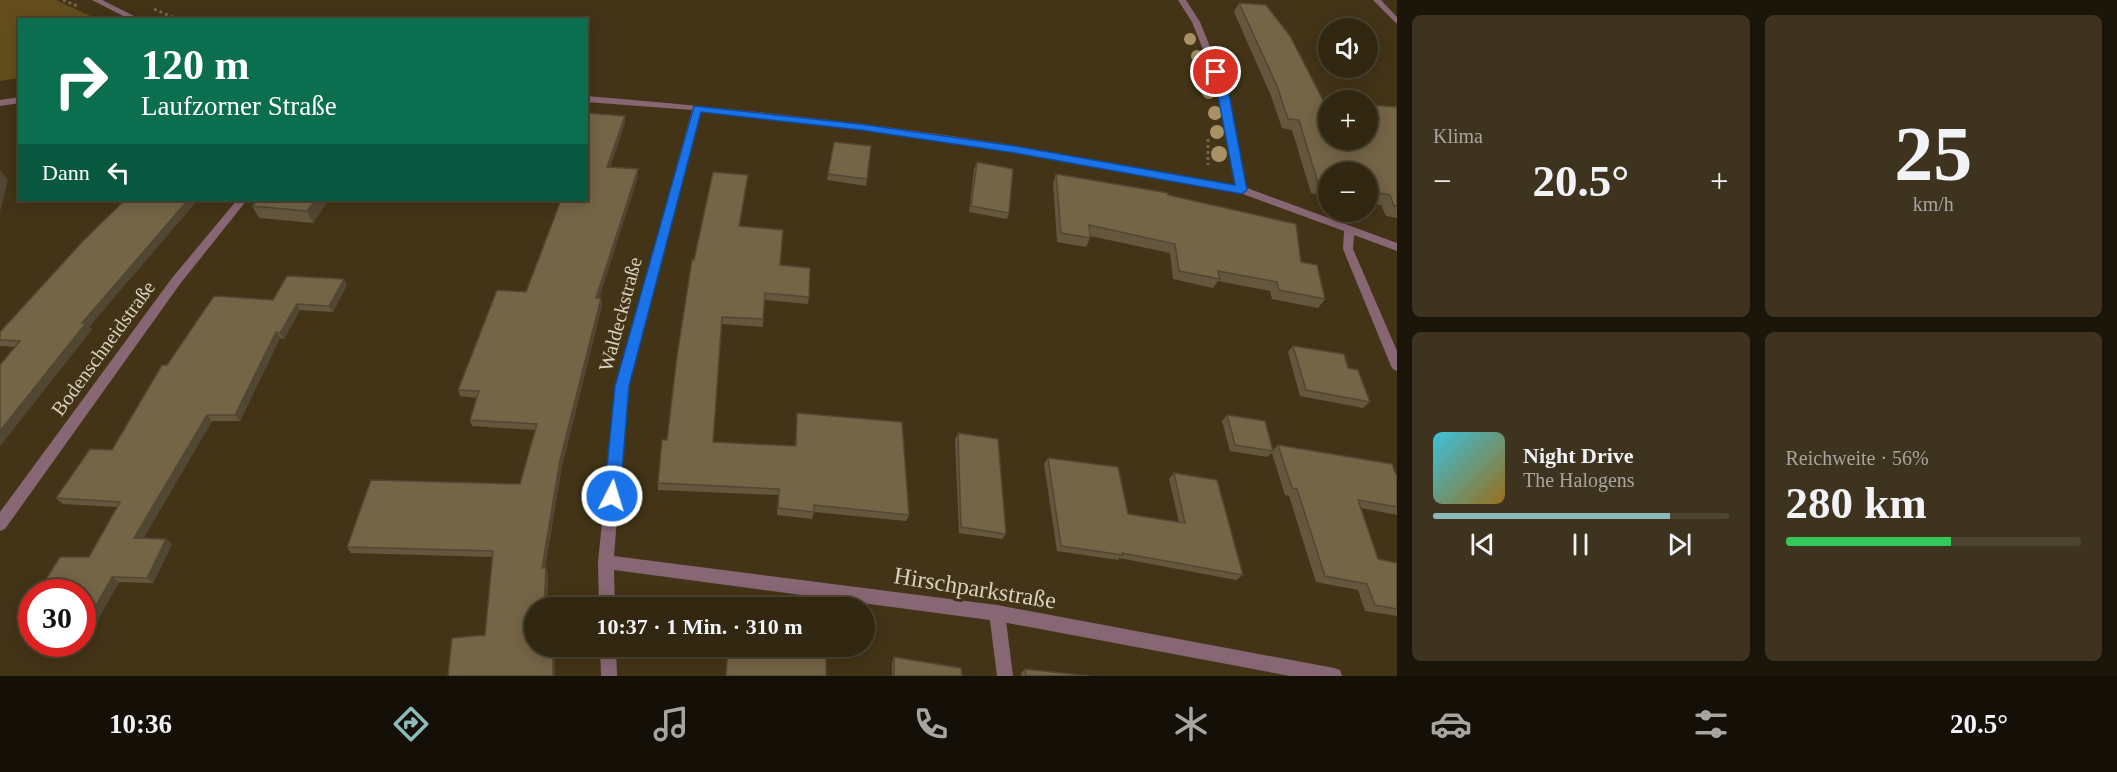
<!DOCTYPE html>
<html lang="de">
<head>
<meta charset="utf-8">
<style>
	:root { --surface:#322711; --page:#3d331f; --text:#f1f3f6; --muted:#a8a59f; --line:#4d4431; --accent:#8bbbb9 }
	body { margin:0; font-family:Georgia,serif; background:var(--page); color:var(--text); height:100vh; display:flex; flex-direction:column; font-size:22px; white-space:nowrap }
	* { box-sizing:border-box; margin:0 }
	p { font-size:20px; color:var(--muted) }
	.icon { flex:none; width:33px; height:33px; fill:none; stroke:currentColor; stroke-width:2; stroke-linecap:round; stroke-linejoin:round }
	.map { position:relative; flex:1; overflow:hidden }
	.drawer { display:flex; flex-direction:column; gap:15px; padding:15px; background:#1c1509; width:720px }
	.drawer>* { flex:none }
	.top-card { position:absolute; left:18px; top:18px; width:570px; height:183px; border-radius:0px; box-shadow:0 3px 15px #0003,0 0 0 2px var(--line); background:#0b6e4f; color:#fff; overflow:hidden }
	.fabs { position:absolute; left:1318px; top:18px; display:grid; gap:12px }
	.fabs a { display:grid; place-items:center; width:60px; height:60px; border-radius:50%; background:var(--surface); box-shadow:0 3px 15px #0003,0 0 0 2px var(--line); font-size:30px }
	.speed { position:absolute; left:18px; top:579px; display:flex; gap:12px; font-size:30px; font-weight:700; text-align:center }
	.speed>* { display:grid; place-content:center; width:78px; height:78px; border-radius:50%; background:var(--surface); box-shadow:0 3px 15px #0003,0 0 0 2px var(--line); line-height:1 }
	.speed .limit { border:9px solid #d22; background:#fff; color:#111 }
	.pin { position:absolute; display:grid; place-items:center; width:51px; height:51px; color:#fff; margin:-26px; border:3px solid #fff; border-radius:50%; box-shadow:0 2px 6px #0007 }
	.me { position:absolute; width:66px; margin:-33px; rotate:5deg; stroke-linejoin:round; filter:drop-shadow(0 0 4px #0008) }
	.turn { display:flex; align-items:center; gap:21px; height:126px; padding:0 24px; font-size:27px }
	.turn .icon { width:78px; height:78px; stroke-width:2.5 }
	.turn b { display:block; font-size:42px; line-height:51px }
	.then { display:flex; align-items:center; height:57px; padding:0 24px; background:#0003; gap:12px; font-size:22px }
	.big { font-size:45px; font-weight:600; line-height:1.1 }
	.drawer .tile { flex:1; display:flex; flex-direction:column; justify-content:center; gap:9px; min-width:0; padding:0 21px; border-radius:9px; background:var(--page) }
	.drawer .dial { align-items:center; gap:0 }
	.dial b { font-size:78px; line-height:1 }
	.song { display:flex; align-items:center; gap:18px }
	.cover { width:72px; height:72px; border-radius:9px; background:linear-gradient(135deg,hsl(190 70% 55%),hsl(40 70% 35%)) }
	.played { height:6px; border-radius:3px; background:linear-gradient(90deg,var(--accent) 80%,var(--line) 80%) }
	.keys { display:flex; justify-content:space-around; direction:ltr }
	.heat { display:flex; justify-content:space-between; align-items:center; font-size:33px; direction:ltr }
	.charge { height:9px; border-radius:4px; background:linear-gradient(90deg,#34c759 56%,var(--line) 0) }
	.drawer .tiles { flex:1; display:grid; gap:15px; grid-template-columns:repeat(2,1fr) }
	.trip { position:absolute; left:524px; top:597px; width:351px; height:60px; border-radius:30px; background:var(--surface); box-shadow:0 3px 15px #0003,0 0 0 2px var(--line); font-weight:600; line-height:60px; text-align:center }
	.tabs { display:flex; height:96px; justify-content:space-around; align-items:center; background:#141007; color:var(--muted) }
	.tabs .icon { width:42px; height:42px }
	.tabs .on { color:var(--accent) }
	.tabs b { font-size:27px; color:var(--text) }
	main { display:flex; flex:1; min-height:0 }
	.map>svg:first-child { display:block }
</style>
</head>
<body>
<main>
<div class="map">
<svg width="1397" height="676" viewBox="0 0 1397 676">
	<rect width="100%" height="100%" fill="#433417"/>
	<path fill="#654e1d" d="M0 0H56L97 19 20 20 19 78 0 81Z"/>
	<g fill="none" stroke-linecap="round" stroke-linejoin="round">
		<path stroke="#72664c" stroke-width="3" stroke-dasharray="3 3" stroke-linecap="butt" d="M63 0 77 6
			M154 9 179 20
			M1208 139V165"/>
		<path fill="#886774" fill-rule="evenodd" d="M997 605 1003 608 1005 613 1013 676H997L989 613 991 608Z"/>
		<path fill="#886774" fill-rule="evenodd" d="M92 0H102L142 20H131Z
			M1178 0H1186L1200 22 1227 89 1247 188 1397 243V251L1354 235 1353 249 1397 351V371L1393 369 1391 366 1343 249 1344 231 1240 193 1015 152 860 130 701 111 628 386 614 556 997 605 1334 668 1340 670 1342 676H1290L997 621 614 570 615 608H599L598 562 616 386 692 110 586 102V96C730 108 874 123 1016 146 1090 159 1163 173 1236 186L1219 89 1192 22Z
			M1373 0H1381L1397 17V24Z
			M20 97V103L0 106V100Z
			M237 200H247L180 284 5 529 0 531V512L172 278Z
			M600 646H616L617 676H601Z"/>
	</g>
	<g fill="#a89165">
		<circle cx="1190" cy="39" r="6"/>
		<circle cx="1197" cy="56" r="6"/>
		<circle cx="1203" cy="73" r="6"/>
		<circle cx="1209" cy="92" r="7"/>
		<circle cx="1215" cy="113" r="7"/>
		<circle cx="1217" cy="132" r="7"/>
		<circle cx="1219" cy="154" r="8"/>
	</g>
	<path fill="#65573d" d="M1239 3 1323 100 1397 107V218L1386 216 1381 205 1368 203V172H1329V196L1311 193 1292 130 1282 128 1271 96 1234 12Z
		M625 123 610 167 638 169V176L599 298H601L602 305 562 466 545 568 548 574 547 608H534V646H555V676L485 635 493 557 351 553 347 547 520 484 535 430 472 426 470 420 477 398 460 396 458 390 526 292Z
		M834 142 867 179 866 186 827 180Z
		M977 162 1009 213 1007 219 969 212 974 169Z
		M1056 174 1168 195 1301 262 1325 299 1318 308 1272 299 1270 291 1218 281 1213 288 1173 279 1170 253 1090 236V238L1086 247 1057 242 1053 183Z
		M748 175 740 226 780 265 809 297 808 304 764 300 763 327 722 324 713 442 795 446 797 413 909 515 906 521 814 512 812 519 777 515 778 495 658 490V483L667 440 694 260Z
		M329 200 313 223 259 218 252 206Z
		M347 285 333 312 300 310 284 339 280 338 240 421H212L143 539 172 544 153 583 119 582 97 621H82V592L89 557 117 507 63 504 56 498 112 450 167 365 273 300Z
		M89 327 92 329 0 446V365L16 347 0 346V332Z
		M1293 346 1348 368 1370 402 1363 408 1300 396 1288 352Z
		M1227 415 1273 450 1278 445 1397 477V515L1361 508 1378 559 1397 563V616L1365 611 1358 590 1316 582 1289 496 1285 495 1272 453 1267 457 1230 451 1222 421Z
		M958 433 1006 534 1002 539 959 533 955 439Z
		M1048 458 1128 514 1179 522 1169 479 1174 473 1243 575 1236 580 1119 558 1118 560 1057 551 1044 464Z
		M894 657 962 676H892V662Z
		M1025 669 1090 676H1022L1021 673Z"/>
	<path fill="#524732" d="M625 116V123L608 173 607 167Z
		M638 169V176L597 305 596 298Z
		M0 170 8 180 0 212Z
		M188 200H198L89 327 92 329 0 446V431L82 323Z
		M316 200H329L313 223 307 211Z
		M344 279 347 285 333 312 329 306Z
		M601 298 602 305 562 466 544 574 542 568 560 460Z
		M297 304 300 310 284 339 280 333Z
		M276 332 280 338 240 421 235 415Z
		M207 415 212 421 140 544 134 538Z
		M166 539 172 544 153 583 147 578Z
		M546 568 548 574 547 608H544Z
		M112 577 119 582 97 621 90 616Z
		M553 646H555V676H553Z"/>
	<path fill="#756547" stroke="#524732" stroke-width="1.5" d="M1239 3 1266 5 1290 36 1323 100 1329 101V140H1368V105L1397 107V206H1394L1390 195 1368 191V172H1329V185L1318 183 1299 120 1288 119 1277 86Z
		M586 113 625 116 607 167 638 169 596 298H601L560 460 542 568H546L544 608H534V646H553V676H448L452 638 485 635 493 551 347 547 371 480 520 484 537 424 470 420 479 391 458 390 497 290 526 292 561 200H586Z
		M834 142 871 146 867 179 828 174Z
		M977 162 1013 169 1009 213 971 206Z
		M713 172 748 175 739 226 783 230 780 265 810 268 809 297 765 293 763 319 722 317 713 442 796 446 797 413 902 422 909 515 814 505V512L778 508 779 489 658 483 662 440H667L677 356 692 260H694Z
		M1056 174 1168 193V195L1296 224 1301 262 1317 265 1325 299 1279 290 1277 282 1218 271 1220 279 1179 271 1175 244 1089 225 1090 238 1061 233Z
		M125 200H188L82 323H86L0 431V365L20 341 0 340V332L84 240Z
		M258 200H316L307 211 252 206Z
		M287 276 344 279 329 306 297 304 280 333 276 332 235 415H207L134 538 166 539 147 578 112 577 90 616H82V592H38L60 557H89L120 502 56 498 90 449 112 450 162 365H167L214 296 273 300Z
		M1293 346 1344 354 1348 368 1358 370 1370 402 1306 390Z
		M1227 415 1265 421 1273 451 1235 445Z
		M958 433 998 439 1006 534 961 527Z
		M1278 445 1392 464 1397 477V507L1358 500 1378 559 1397 563V609L1375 605 1367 584 1325 576 1297 489 1292 488Z
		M1048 458 1118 467 1128 514 1185 523 1174 473 1217 480 1243 575 1122 553 1123 555 1061 546Z
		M32 603V614H24Z
		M728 646H826V676H726Z
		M894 657 961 668 962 676H894Z
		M1025 669 1090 676H1026Z"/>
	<path fill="#1a73e8" stroke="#114b97" stroke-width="1.5" d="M1213 70H1220L1228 89 1247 190 1242 194 1015 153 860 130 701 112 629 386 620 496 618 501 612 503 606 501 604 496 615 386 694 106 860 124 1015 146 1235 185Z"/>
	<g text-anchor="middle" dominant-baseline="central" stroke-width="6" stroke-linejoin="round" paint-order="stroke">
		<g font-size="20" fill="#d9d1c0" stroke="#433417">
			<text transform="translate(620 314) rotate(-75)">Waldeckstraße</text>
			<text transform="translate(103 348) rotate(-54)">Bodenschneidstraße</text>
		</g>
		<g font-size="24" fill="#d9d1c0" stroke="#433417">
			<text transform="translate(975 588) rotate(9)">Hirschparkstraße</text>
		</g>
	</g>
</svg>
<div class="fabs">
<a><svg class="icon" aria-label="sound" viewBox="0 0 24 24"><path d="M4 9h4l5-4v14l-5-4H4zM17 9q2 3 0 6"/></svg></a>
<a>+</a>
<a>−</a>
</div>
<div class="speed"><div class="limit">30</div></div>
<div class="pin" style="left:1216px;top:72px;background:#d93025"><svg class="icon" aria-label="arrive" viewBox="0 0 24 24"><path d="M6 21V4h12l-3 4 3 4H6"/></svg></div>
<svg class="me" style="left:612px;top:496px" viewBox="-20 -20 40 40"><circle r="17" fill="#1a73e8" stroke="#fff" stroke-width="3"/><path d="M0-11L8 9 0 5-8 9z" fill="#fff"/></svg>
<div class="trip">10:37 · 1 Min. · 310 m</div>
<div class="top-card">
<div class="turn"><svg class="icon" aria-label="right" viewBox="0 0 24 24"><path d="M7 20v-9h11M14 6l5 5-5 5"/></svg><div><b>120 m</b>Laufzorner Straße</div></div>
<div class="then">Dann<svg class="icon" aria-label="left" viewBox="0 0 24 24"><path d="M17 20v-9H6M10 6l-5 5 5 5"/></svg></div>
</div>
</div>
<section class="drawer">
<div class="tiles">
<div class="tile"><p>Klima</p>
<div class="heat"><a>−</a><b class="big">20.5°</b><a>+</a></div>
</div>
<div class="tile dial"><b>25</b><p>km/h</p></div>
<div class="tile">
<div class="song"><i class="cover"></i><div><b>Night Drive</b><p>The Halogens</p></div></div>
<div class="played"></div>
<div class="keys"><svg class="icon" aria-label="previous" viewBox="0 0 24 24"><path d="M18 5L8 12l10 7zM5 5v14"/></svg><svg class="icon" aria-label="pause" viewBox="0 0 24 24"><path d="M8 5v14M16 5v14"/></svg><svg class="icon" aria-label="next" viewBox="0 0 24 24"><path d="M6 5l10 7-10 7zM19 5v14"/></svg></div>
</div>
<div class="tile"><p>Reichweite · 56%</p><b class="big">280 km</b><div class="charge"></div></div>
</div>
</section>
</main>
<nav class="tabs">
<b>10:36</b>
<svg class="icon on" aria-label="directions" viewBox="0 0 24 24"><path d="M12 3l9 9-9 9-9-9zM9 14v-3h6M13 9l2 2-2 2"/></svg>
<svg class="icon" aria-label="music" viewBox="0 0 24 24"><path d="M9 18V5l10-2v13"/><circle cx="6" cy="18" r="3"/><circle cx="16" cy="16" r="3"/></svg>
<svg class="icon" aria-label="phone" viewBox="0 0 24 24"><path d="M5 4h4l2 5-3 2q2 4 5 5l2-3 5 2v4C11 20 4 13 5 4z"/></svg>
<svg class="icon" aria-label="climate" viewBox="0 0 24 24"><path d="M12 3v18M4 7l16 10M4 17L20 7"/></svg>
<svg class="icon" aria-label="car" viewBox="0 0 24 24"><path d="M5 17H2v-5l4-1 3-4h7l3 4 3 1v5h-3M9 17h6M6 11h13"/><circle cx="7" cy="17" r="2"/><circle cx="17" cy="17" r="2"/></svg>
<svg class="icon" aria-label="filters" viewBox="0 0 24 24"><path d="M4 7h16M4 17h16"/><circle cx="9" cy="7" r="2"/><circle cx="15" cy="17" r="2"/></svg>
<b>20.5°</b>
</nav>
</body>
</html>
